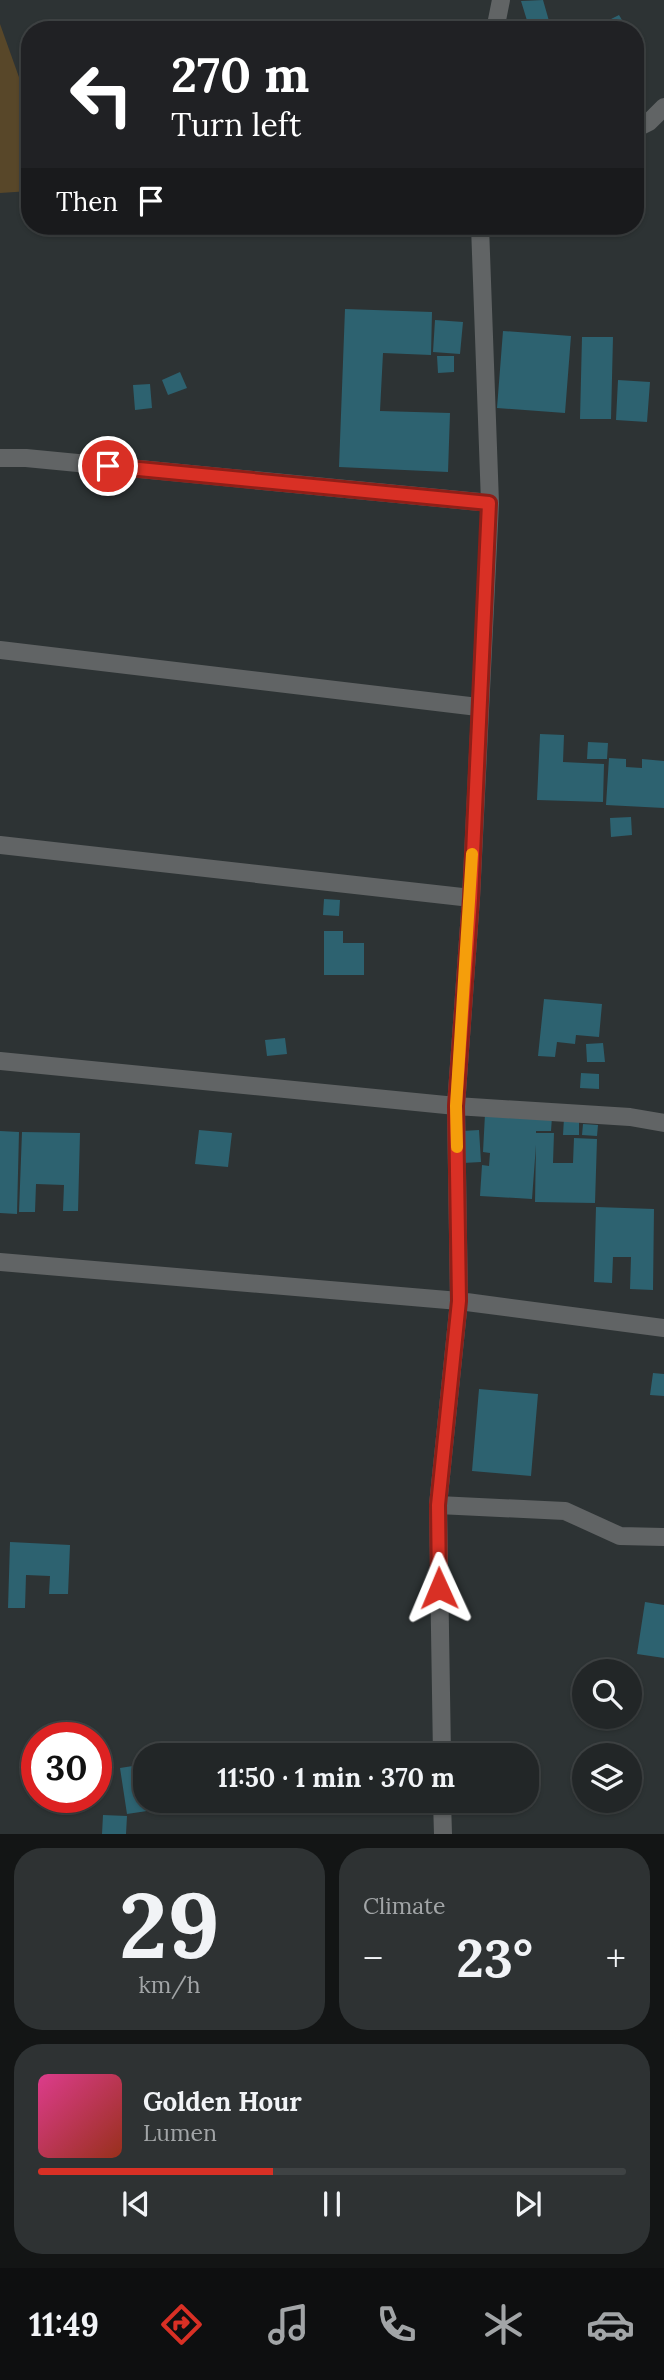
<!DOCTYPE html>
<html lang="en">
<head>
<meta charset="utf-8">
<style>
	:root { --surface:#222627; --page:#2e3233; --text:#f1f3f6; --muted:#a2a5a7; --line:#3f4344; --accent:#d93025 }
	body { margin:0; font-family:Lora,serif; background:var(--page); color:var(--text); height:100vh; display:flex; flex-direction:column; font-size:26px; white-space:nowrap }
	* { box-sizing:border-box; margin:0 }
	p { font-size:23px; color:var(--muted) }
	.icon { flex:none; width:38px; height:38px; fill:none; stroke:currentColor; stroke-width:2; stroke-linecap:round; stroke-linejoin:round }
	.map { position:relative; height:1834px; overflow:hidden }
	.sheet { display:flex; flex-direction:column; gap:14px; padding:14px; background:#131515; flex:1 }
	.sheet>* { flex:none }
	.top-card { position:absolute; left:21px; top:21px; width:623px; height:214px; border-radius:28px; box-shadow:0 2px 5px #0004,0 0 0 2px var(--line); background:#202124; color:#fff; overflow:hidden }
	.controls { position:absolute; left:572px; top:1659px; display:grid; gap:14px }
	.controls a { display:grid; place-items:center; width:70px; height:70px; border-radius:50%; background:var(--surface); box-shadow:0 2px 5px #0004,0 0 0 2px var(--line); font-size:35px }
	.speed { position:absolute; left:21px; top:1722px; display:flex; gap:14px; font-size:35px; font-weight:700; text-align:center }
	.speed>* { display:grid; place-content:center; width:91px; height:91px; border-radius:50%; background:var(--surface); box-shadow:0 2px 5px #0004,0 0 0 2px var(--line); line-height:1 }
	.speed .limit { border:10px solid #d22; background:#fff; color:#111 }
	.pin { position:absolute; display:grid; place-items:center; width:60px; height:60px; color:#fff; margin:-30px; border:4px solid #fff; border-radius:50%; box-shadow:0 2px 7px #0007 }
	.me { position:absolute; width:77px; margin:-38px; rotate:359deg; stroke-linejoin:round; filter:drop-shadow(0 0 5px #0008) }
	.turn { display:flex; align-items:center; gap:24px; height:147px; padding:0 35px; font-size:32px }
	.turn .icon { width:91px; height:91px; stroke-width:2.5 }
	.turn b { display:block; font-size:49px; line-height:60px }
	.then { display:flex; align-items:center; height:66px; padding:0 35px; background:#0003; gap:14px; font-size:26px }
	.big { font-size:52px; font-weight:700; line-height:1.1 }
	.sheet .card { flex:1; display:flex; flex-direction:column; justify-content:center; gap:10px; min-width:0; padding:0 24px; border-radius:28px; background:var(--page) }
	.sheet .dial { align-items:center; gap:0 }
	.dial b { font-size:91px; line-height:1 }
	.song { display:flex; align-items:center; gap:21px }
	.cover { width:84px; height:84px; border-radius:10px; background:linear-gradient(135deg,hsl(330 70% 55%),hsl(10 70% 35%)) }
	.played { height:7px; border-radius:4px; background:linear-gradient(90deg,var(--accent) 40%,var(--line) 40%) }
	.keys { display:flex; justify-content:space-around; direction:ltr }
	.heat { display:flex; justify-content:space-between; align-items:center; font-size:38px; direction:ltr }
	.sheet .tiles { flex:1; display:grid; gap:14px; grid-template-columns:1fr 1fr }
	.card:last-child { grid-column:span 2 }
	.trip { position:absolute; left:133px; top:1743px; width:406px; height:70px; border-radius:28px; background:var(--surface); box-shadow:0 2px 5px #0004,0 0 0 2px var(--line); font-weight:700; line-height:70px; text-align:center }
	.menu { display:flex; height:112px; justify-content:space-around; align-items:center; background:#0e0f10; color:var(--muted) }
	.menu .icon { width:49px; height:49px }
	.menu .selected { color:var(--accent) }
	.menu b { font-size:32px; color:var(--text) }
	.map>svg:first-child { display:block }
</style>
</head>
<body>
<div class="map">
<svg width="664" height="1834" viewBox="0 0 664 1834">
	<rect width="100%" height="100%" fill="#2d3334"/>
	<path fill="#584729" d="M0 24 30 108V191L0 193Z"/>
	<path fill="#2d6270" d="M543 0 549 21 529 27 521 1Z
		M619 15 628 30H614L609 20Z
		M345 309 432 312 431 355 383 353 380 411 450 413 448 472 339 467Z
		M435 320 463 322 460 354 433 352Z
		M503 331 571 336 565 413 497 408Z
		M582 337H613L611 419H580Z
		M437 356H454V372L438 373Z
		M180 372 187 388 168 395 162 380Z
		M618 380 650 382 647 422 616 420Z
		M150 384 152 408 135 410 133 385Z
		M540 734 564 735 563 762 604 764 603 802 537 800Z
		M588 742 608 743 607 759H587Z
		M609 758 626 759V767L642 768V759L664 761V808L606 805Z
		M631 817 632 835 611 837 610 818Z
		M324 899 340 900 339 916 323 915Z
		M324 931H343V943H364V975H324Z
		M544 999 602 1004 599 1037 576 1035 575 1044 557 1042 555 1057 538 1056Z
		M285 1038 287 1054 267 1056 265 1040Z
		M603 1043 605 1062H587L586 1044Z
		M581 1073 599 1074V1089L580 1088Z
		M485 1114 552 1117 551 1131H536V1133H554L553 1163H573L574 1138 597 1139 595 1203 535 1202 536 1145 532 1199 480 1196 482 1165 489 1166 490 1153 483 1152Z
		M564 1118H579V1135H563Z
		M583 1124 598 1125 597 1136 582 1135Z
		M199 1130 232 1133 228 1167 195 1164Z
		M479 1130 481 1162 463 1163 462 1131Z
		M0 1131 19 1132 17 1214 0 1213Z
		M22 1132 80 1133 78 1211H63L64 1185 36 1184 35 1212H19Z
		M596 1207 654 1209 653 1290 630 1289 631 1257H613L612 1283 594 1282Z
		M653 1373 664 1374V1396L650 1395Z
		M479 1389 538 1394 531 1476 472 1471Z
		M10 1542 70 1545 68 1594H49L50 1576 26 1575 25 1608H8Z
		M645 1602 664 1605V1658L637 1654Z
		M139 1765 147 1811 127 1814 120 1768Z
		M103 1815 127 1816 126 1834H102Z"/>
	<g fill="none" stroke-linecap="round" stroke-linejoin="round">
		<path stroke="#616465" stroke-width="18" d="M495 30 501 0
			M635 129 649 122 664 107
			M0 458H26L490 503
			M0 650 478 707
			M0 845 471 898
			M0 1061 456 1106 630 1117 664 1123
			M0 1262 459 1301 664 1328
			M438 1505 565 1511 620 1536 664 1537
			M442 1755 438 1505 459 1301 456 1106 471 898 490 503 480 226
			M442 1801 443 1834"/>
	</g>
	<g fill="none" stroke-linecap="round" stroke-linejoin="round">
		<g stroke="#8d1f18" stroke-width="18">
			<path id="route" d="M108 466 489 503 471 898 456 1106 459 1301 438 1505 439 1588"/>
		</g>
		<use href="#route" stroke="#d93025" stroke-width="12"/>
		<path stroke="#f59e0b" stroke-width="12" d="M457 1147 456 1106 472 854"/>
	</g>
</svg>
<div class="controls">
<a><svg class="icon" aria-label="search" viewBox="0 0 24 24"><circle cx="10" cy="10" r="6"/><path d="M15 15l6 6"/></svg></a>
<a><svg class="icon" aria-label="layers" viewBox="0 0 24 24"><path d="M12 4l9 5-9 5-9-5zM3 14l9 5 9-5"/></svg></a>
</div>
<div class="speed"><div class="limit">30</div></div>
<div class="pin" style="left:108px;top:466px;background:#d93025"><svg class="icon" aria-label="arrive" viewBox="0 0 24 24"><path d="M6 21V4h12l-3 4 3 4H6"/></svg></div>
<svg class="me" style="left:439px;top:1588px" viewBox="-20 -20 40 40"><path d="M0-17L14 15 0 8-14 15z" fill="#d93025" stroke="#fff" stroke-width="4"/></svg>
<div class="trip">11:50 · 1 min · 370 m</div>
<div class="top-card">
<div class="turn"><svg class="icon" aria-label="left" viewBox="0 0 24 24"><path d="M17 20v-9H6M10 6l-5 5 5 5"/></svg><div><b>270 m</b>Turn left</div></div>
<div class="then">Then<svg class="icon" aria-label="arrive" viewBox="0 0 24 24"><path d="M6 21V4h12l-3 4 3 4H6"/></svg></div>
</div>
</div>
<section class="sheet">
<div class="tiles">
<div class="card dial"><b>29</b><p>km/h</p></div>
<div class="card"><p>Climate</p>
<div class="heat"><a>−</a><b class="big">23°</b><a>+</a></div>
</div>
<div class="card">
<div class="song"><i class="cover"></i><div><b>Golden Hour</b><p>Lumen</p></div></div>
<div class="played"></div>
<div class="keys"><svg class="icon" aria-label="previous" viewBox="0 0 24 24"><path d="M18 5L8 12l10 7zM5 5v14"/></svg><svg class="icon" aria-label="pause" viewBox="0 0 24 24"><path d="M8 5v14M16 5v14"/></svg><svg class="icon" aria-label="next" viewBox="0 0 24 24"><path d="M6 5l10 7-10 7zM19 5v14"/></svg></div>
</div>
</div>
</section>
<nav class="menu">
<b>11:49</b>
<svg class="icon selected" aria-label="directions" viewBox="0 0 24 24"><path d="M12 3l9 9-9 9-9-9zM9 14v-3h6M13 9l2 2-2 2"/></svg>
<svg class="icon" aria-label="music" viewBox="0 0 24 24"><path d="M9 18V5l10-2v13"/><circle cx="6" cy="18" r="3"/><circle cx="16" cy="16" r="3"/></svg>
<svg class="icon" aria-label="phone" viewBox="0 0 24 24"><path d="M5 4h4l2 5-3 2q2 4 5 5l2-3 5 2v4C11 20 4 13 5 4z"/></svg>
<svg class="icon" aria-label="climate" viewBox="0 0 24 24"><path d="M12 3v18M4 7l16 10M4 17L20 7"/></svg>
<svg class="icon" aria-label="car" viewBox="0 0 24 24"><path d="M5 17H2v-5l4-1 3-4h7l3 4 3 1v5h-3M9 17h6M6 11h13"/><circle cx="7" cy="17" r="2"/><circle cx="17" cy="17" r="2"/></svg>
</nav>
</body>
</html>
